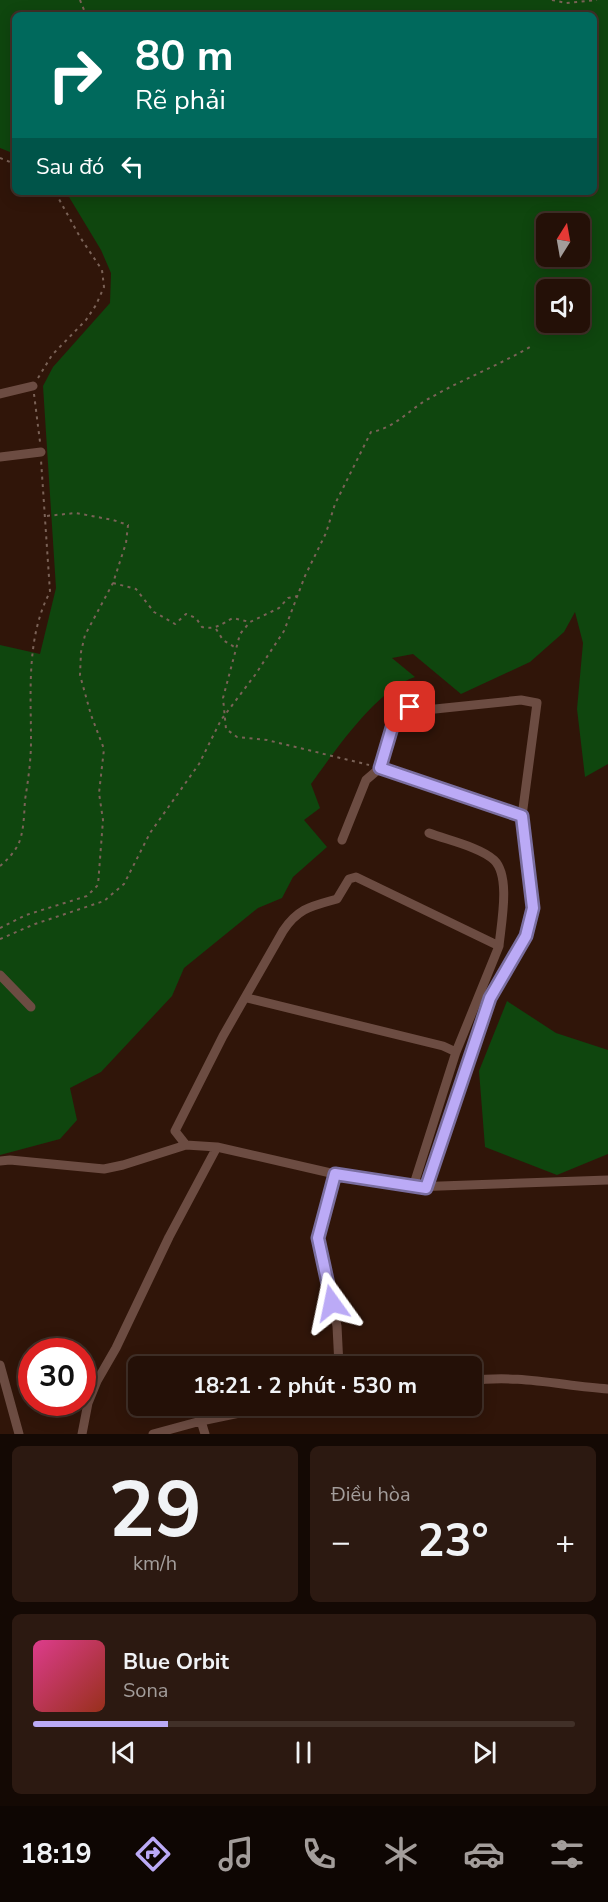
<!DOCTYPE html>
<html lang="vi">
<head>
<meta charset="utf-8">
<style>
	:root { --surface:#241007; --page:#2c1911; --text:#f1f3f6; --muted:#a39d9b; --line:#413028; --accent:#bbaaf6 }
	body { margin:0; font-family:"Nunito Sans",sans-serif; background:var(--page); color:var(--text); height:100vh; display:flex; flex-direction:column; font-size:22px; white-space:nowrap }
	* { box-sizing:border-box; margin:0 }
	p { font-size:20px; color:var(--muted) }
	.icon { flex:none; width:33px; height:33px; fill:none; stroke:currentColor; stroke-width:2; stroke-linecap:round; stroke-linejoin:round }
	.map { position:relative; height:1434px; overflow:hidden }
	.panel { display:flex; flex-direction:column; gap:12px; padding:12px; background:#140904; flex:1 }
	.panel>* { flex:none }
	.top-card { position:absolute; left:12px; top:12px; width:585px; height:183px; border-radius:9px; box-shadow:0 3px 15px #0003,0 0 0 2px var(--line); background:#00695c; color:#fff; overflow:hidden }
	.needle { width:39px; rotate:11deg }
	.fabs { position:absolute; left:536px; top:213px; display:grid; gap:12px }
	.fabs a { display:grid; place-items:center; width:54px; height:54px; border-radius:9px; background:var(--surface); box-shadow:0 3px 15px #0003,0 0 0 2px var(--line); font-size:30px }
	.speed { position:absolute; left:18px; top:1338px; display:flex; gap:12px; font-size:30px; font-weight:700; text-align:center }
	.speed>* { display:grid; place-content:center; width:78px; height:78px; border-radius:50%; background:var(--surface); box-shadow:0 3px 15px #0003,0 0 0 2px var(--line); line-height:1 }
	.speed .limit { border:9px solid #d22; background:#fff; color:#111 }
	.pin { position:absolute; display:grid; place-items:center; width:51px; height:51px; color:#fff; margin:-26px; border-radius:12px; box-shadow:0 3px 9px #0006 }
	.me { position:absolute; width:66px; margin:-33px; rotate:348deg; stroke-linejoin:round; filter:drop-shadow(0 0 4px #0008) }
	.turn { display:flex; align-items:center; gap:21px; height:126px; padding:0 24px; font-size:27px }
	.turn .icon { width:78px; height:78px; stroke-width:2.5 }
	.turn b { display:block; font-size:42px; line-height:51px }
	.then { display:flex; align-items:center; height:57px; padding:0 24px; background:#0003; gap:12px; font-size:22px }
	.big { font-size:45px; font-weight:700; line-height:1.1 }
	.panel .widget { flex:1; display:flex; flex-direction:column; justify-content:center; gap:9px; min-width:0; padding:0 21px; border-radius:9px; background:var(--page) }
	.panel .dial { align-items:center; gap:0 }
	.dial b { font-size:78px; line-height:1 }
	.song { display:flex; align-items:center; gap:18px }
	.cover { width:72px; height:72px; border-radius:9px; background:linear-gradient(135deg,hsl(330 70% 55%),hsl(10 70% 35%)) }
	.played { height:6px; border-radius:3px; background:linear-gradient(90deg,var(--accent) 25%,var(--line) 25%) }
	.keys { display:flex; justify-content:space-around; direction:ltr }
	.heat { display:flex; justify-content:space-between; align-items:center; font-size:33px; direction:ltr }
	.panel .tiles { flex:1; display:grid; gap:12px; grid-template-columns:1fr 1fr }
	.widget:last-child { grid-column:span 2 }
	.trip { position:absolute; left:128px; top:1356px; width:354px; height:60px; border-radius:9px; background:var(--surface); box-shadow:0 3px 15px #0003,0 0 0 2px var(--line); font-weight:700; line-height:60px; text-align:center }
	.tabs { display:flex; height:96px; justify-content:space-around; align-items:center; background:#0e0603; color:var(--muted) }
	.tabs .icon { width:42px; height:42px }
	.tabs .current { color:var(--accent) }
	.tabs b { font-size:27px; color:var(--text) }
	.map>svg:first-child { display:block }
</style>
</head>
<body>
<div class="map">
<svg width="608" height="1434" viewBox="0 0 608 1434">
	<rect width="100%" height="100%" fill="#301509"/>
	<path fill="#0f460e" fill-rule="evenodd" d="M0 0H608V764L585 777 577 709 583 643 575 612 564 632 530 662 461 694 413 654 392 658 415 677C376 690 335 751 311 784L320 808 304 820 327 847 293 877 282 898 258 908 184 968 172 996 101 1072 70 1088 77 1120 60 1139 0 1155V645L40 654 56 588 43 386 53 367 110 303 111 273 101 250 66 192H594V15H15V154L0 148ZM546 224H579V256H546ZM546 290H579V322H546Z
		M507 1001 556 1033 608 1050V1154L557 1175 485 1147 479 1071Z"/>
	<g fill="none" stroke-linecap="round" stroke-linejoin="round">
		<path stroke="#7a6257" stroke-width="2" stroke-dasharray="3 4.5" stroke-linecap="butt" d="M80 0 86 15
			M552 0 566 3 597 0
			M0 158 15 164
			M38 378 52 355 86 320 96 305 104 287 102 270 80 237 55 192
			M34 394 40 442
			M113 583 136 589 154 612 175 624 186 614 196 618 202 627C216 630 221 624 233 618L250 622
			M298 596 288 598 279 608 250 622 240 634 223 698 226 729 237 737 267 740 369 765
			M216 629 223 640 236 648
			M0 866C7 860 13 854 18 845 24 832 24 815 25 800 28 781 31 761 31 741 31 692 26 637 50 592L41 460
			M0 928 26 915 87 896 98 885 103 820 99 793 104 749 91 715 80 675 81 652 85 635 113 583 126 543 128 525 113 520 76 513 46 516
			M0 939 35 924 104 901 124 884 150 833 199 764 221 720 255 675 284 631 305 576 326 533 335 504 371 432C396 428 409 409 430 398 463 379 497 366 530 347"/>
		<path stroke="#6c4c42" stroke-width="9" d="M0 394 33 386
			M0 457 41 452
			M429 833C447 840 480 847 494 860 511 876 501 924 499 946
			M342 840 366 780 380 768
			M0 975 31 1007
			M247 998 443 1046 456 1052
			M186 1145 175 1131 223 1036 283 931C298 908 312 906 337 899L349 879 356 877 499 946 456 1052 413 1187
			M0 1161 10 1160 104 1169 123 1165 186 1145 217 1147
			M335 1174 318 1238 337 1326 339 1366
			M426 1188 490 998 526 936 533 908 522 816 537 703 521 700 435 709 410 707 395 714 380 768 522 816
			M0 1365 19 1434
			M471 1381C516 1374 563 1386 608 1389
			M82 1434 88 1403 97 1381 116 1348 169 1237 217 1147 335 1174 413 1187 608 1180
			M153 1434 201 1421
			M205 1434 201 1421 274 1406"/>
	</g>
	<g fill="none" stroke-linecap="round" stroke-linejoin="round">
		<g stroke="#7a6ea0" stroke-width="15">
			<path id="route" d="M332 1303 318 1238 335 1174 426 1188 490 998 526 936 533 908 522 816 380 768 396 714 410 707"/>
		</g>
		<use href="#route" stroke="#bbaaf6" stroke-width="10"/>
	</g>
</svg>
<div class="fabs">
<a><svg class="needle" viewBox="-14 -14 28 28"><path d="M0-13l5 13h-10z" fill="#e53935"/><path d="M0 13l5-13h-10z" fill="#a39d9b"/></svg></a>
<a><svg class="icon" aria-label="sound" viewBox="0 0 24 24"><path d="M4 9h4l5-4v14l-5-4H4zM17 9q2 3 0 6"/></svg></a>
</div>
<div class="speed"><div class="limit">30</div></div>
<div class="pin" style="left:410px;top:707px;background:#d93025"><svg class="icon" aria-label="arrive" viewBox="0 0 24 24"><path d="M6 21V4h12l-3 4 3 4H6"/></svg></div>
<svg class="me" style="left:332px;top:1303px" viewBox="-20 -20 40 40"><path d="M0-17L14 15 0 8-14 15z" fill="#bbaaf6" stroke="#fff" stroke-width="4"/></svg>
<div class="trip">18:21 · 2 phút · 530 m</div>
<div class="top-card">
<div class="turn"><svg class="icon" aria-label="right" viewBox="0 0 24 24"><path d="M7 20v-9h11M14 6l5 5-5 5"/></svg><div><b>80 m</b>Rẽ phải</div></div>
<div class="then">Sau đó<svg class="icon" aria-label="left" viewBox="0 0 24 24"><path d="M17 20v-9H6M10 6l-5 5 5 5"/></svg></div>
</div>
</div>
<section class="panel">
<div class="tiles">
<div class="widget dial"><b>29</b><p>km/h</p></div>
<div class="widget"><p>Điều hòa</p>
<div class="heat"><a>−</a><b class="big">23°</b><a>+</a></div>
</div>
<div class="widget">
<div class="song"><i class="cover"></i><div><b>Blue Orbit</b><p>Sona</p></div></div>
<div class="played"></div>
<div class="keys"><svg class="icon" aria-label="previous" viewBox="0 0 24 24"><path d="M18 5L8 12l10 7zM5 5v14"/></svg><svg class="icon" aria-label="pause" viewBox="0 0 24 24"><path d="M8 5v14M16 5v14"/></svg><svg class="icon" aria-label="next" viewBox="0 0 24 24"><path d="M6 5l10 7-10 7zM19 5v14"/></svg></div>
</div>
</div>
</section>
<nav class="tabs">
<b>18:19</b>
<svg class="icon current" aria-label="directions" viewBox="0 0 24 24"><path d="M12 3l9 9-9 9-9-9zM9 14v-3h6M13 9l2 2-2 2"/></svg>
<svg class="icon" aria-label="music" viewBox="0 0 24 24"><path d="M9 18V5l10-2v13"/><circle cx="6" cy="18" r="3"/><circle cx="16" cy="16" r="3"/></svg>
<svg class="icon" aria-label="phone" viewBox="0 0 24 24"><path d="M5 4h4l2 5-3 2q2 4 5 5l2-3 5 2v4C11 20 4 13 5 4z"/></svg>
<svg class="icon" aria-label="climate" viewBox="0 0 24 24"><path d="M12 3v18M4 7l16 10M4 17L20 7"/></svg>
<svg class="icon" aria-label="car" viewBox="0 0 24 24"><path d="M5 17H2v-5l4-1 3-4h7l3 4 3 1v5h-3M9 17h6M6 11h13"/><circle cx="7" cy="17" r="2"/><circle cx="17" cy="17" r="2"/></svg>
<svg class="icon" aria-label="filters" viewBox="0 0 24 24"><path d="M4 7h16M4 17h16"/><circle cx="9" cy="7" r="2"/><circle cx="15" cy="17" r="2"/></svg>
</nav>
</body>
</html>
